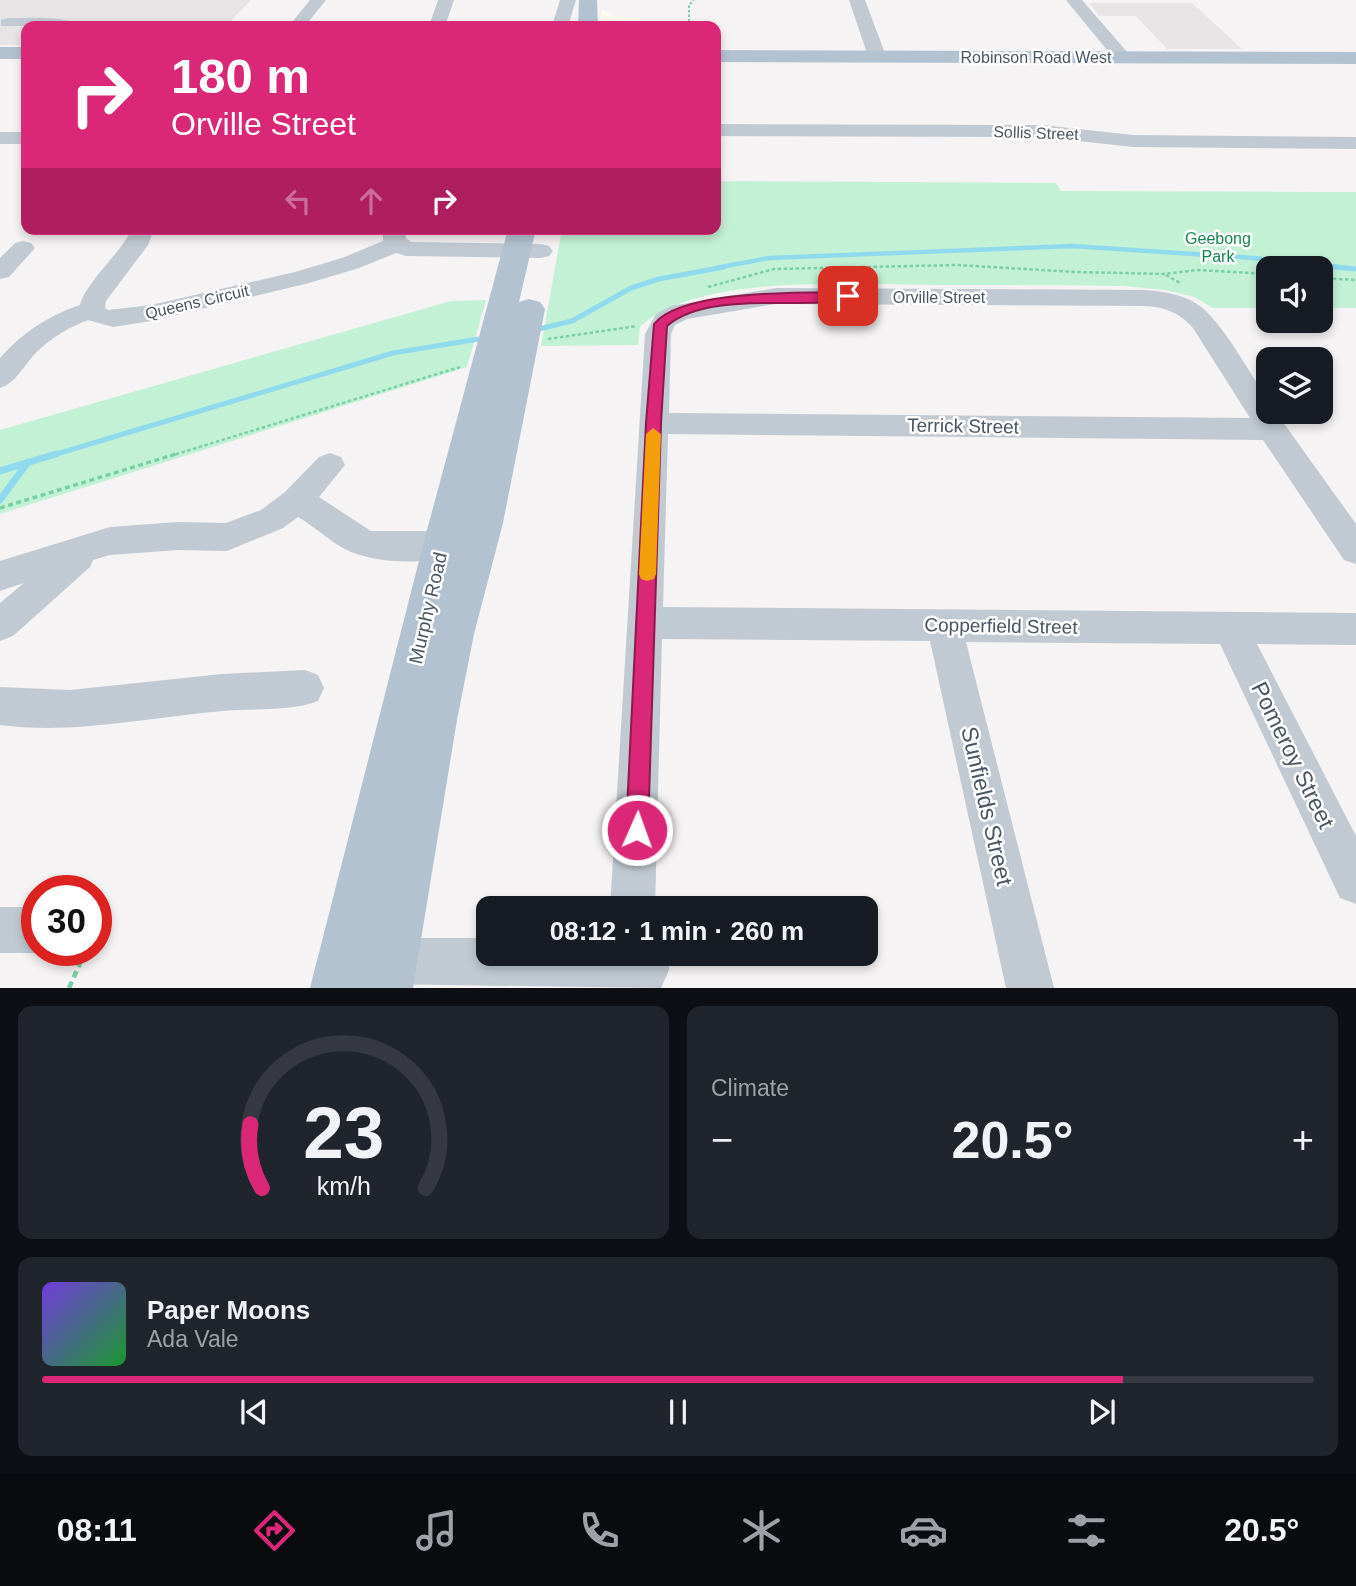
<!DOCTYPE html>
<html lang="en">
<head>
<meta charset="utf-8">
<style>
	:root { --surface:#171b24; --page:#20242c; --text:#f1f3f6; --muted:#9ea1a6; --line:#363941; --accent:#db2777 }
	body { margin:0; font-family:Arial,sans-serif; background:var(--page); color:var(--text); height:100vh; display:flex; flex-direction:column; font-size:26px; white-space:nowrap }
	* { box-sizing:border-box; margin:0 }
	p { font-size:23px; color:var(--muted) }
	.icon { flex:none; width:38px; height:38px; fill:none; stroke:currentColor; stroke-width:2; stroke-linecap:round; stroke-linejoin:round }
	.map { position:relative; height:988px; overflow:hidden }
	.drawer { display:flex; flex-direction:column; gap:18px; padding:18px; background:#0d0f14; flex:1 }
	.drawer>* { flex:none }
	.hud { position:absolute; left:21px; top:21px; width:700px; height:214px; border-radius:14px; box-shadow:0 4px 10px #0003; background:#db2777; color:#fff; overflow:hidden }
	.tools { position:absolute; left:1256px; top:256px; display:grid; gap:14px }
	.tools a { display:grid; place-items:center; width:77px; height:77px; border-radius:14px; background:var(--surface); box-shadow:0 4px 10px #0003; font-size:35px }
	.speed { position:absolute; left:21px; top:875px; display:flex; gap:14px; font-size:35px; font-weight:700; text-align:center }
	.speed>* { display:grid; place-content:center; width:91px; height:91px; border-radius:50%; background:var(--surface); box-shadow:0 4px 10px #0003; line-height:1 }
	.speed .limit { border:10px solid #d22; background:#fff; color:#111 }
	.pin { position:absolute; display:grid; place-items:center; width:60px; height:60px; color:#fff; margin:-30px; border-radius:14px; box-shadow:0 4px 10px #0006 }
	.me { position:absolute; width:77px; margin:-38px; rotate:2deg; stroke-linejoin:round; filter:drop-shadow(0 0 5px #0008) }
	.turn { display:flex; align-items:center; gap:24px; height:147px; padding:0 35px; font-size:32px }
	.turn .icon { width:91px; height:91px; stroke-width:2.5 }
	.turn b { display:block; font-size:49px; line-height:60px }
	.lanes { display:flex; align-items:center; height:66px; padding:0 35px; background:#0003; justify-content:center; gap:35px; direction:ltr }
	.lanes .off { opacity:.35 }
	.big { font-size:52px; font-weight:800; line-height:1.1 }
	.drawer .tile { flex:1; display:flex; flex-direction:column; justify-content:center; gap:10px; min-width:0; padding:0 24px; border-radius:14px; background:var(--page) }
	.drawer .dial { align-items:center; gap:0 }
	.dial svg { height:182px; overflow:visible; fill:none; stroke:var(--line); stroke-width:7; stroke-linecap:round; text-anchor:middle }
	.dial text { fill:var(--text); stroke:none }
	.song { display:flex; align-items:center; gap:21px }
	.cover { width:84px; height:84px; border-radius:10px; background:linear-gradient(135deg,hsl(260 70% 55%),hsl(130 70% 35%)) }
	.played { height:7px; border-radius:4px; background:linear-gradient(90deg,var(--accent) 85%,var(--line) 85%) }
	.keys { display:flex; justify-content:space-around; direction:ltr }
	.heat { display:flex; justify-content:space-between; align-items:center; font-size:38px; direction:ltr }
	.drawer .tiles { flex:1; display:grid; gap:18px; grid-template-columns:1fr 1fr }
	.tile:last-child { grid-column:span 2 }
	.trip { position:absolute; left:476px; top:896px; width:402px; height:70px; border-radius:14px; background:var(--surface); box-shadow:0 4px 10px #0003; font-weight:800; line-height:70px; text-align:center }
	.tab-bar { display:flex; height:112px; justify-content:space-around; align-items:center; background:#090b0e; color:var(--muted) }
	.tab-bar .icon { width:49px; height:49px }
	.tab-bar .selected { color:var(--accent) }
	.tab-bar b { font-size:32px; color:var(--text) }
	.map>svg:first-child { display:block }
</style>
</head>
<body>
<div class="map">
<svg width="1356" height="988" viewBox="0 0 1356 988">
	<rect width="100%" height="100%" fill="#f5f3f3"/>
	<path fill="#fdf9ef" d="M602 9 617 17 640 18V23L658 24V26H599Z"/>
	<path fill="#e6e4e5" d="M0 0H251L226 26H26V45H0Z
		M1089 3H1192L1242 49H1167L1136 16H1099Z"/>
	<path fill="#c3f1d5" d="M716 181 1056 183 1061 191 1356 192V308H1321V268H1269V308H1213L1194 297 1165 290 1123 286C1059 285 994 285 930 285 855 285 696 273 640 327L638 345 541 346 562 229H716Z
		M486 300 467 367 0 514V430L451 301Z"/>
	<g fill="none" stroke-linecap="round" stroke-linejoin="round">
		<path stroke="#90daee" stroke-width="4.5" d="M715 268 769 258 1072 246 1254 258 1350 268"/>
		<path stroke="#90daee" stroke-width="5" d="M1334 267 1356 269
			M539 329 572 321 631 288 659 279 724 267
			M50 456 393 353 479 339"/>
		<path stroke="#90daee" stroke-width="7" d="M0 471 56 454
			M0 500 28 462"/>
		<path stroke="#7ad0a6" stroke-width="2" stroke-dasharray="2.5 2" stroke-linecap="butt" d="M689 26V5L694 0"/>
		<path stroke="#7ad0a6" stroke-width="2.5" stroke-dasharray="3.5 2.5" stroke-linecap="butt" d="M1166 275 1180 283
			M1321 278 1356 280
			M708 287 774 269 957 265 1076 272 1164 274 1197 270 1269 274
			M548 339 637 326
			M170 456 460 367"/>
		<path stroke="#7ad0a6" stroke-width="3.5" stroke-dasharray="5 3.5" stroke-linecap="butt" d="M0 508 176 454"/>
		<path stroke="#7ad0a6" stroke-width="4.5" stroke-dasharray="7 4.5" stroke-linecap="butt" d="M69 988 86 950"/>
		<path fill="#c1cad2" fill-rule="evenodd" d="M310 0H326L305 26H289Z
			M438 0H454L445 26H429Z
			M560 0H576L568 26H552Z
			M849 0H865L886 56 883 60 877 61 868 56Z
			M1066 0H1082L1128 53 1131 57 1128 61H1116Z
			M7 18C29 18 53 16 74 22 85 26 105 15 116 26H1V20Z
			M716 124 1042 125 1133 135 1356 137V149L1133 147 1042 137 716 136Z
			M0 132H26V144H0Z
			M132 229H154L148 245 106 301 105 308 108 310 151 305 295 272 342 258 383 241V229H405L406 238 411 242 541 244 549 246 553 251 549 256 541 258 406 256 396 253 359 268 309 283 151 321 113 327 88 320C70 327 54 336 40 349 26 361 17 383 0 388V358C23 332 48 316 80 305 86 282 120 254 132 229Z
			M23 241 31 243 35 248 9 277 0 279V258L15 243Z
			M776 288 1144 290C1162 291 1182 294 1197 304 1221 319 1251 376 1269 401V411H1275L1356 524V564L1344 560 1263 440 668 434 663 607 1356 613V645L1257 644 1356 836V904L1340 898 1220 644 966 642 1054 988H1006L930 641 662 639 655 908H610L645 334 656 314 671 306ZM776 304 1144 306C1164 307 1179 312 1193 328L1250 418 669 413 671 334 675 325 687 319Z
			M330 453 341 457 345 465 319 497 371 531H443L455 535 460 545 455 555C425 565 371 564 343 548 327 539 314 526 298 517L283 528 227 551 178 550 110 555 93 560 90 567 13 636 0 641V603L24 583 0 591V561L110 527 178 522 226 523 261 510 285 492 319 457Z
			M305 670 318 675 324 688 318 701C290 712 254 708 223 711 149 717 74 735 0 725V687L70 690 222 674Z
			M0 907H37V950H44L37 953H0Z
			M375 938H488V954H618L619 966 623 954H669V970L661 988 375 984 358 978 352 961 358 944Z"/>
		<path fill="#b3c2d1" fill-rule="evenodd" d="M579 0H597L598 26H578Z
			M0 47H26V59H0Z
			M716 50 1356 52V64L716 62Z
			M508 229H536L519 302 529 299 540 302 545 309 503 523 474 634 457 720 413 988H310L423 545Z"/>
	</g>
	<path fill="#db2777" stroke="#8e194d" stroke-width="2" d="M848 292 854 296 852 299C802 310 708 290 667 326L661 423 648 830 645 838 637 841 630 838 626 830 646 423 654 324C682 289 803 293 848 292Z"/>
	<path fill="#f59e0b" d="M653 428 661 434 656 574 654 579 647 581 641 579 639 574 646 434Z"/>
	<g text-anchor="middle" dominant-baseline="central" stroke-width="5" stroke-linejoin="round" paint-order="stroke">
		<g font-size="16" fill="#4a5661" stroke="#fff">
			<text x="1036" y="57">Robinson Road West</text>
			<text transform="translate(1036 133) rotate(2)">Sollis Street</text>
			<text x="939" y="297">Orville Street</text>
			<text transform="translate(197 302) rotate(-13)">Queens Circuit</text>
		</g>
		<g font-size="16" fill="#17864f" stroke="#fff">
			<text x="1218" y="238">Geebong<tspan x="1218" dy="18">Park</tspan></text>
		</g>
		<g font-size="19" fill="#4a5661" stroke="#fff">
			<text transform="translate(963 426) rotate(1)">Terrick Street</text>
			<text transform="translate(428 608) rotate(-77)">Murphy Road</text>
			<text transform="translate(1001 626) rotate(1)">Copperfield Street</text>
		</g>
		<g font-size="23" fill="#4a5661" stroke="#fff">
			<text transform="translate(1293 755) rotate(64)">Pomeroy Street</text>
			<text transform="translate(987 806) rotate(77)">Sunfields Street</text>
		</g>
	</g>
</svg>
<div class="tools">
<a><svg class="icon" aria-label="sound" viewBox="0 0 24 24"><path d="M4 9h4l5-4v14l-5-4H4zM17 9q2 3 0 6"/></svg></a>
<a><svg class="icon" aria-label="layers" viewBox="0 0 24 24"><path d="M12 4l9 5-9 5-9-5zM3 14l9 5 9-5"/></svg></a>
</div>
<div class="speed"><div class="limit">30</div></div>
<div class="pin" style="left:848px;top:296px;background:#d93025"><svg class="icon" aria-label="arrive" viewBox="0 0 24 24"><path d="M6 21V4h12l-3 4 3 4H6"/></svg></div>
<svg class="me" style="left:637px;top:830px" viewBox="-20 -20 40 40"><circle r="17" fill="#db2777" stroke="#fff" stroke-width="3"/><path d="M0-11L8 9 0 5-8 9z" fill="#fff"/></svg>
<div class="trip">08:12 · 1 min · 260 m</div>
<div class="hud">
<div class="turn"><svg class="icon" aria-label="right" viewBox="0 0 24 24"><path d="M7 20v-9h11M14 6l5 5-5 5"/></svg><div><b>180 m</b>Orville Street</div></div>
<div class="lanes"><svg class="icon off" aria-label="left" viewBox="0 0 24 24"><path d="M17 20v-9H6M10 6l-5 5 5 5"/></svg><svg class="icon off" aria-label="ahead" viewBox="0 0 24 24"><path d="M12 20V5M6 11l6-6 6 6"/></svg><svg class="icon" aria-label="right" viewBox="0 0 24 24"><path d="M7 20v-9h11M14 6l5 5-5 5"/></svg></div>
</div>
</div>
<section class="drawer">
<div class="tiles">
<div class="tile dial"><svg viewBox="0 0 100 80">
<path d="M14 69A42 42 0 1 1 86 69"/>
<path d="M14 69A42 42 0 0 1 9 41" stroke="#db2777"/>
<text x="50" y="56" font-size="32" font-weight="700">23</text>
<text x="50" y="72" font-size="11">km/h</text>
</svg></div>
<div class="tile"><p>Climate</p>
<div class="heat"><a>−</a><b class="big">20.5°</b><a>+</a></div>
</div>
<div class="tile">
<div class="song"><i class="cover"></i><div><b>Paper Moons</b><p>Ada Vale</p></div></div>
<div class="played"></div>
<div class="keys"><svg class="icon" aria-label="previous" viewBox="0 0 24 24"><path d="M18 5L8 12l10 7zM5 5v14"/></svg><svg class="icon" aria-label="pause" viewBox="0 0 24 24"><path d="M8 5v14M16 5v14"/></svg><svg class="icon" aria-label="next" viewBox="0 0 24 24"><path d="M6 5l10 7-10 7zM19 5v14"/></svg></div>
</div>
</div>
</section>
<nav class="tab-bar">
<b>08:11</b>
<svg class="icon selected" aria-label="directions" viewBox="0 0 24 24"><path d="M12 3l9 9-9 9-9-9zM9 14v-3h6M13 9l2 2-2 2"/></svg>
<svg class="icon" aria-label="music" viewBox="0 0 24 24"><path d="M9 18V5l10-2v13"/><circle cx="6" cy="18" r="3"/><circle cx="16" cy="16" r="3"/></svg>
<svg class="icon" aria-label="phone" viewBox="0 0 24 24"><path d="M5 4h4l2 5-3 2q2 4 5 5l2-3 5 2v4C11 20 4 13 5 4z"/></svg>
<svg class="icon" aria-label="climate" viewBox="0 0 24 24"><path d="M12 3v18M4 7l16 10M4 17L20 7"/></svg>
<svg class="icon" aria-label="car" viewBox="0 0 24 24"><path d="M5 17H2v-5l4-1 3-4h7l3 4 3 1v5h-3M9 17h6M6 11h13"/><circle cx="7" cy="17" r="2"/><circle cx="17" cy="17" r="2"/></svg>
<svg class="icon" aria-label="filters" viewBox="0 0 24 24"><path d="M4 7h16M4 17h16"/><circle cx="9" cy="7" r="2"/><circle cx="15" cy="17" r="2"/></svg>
<b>20.5°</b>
</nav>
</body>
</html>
